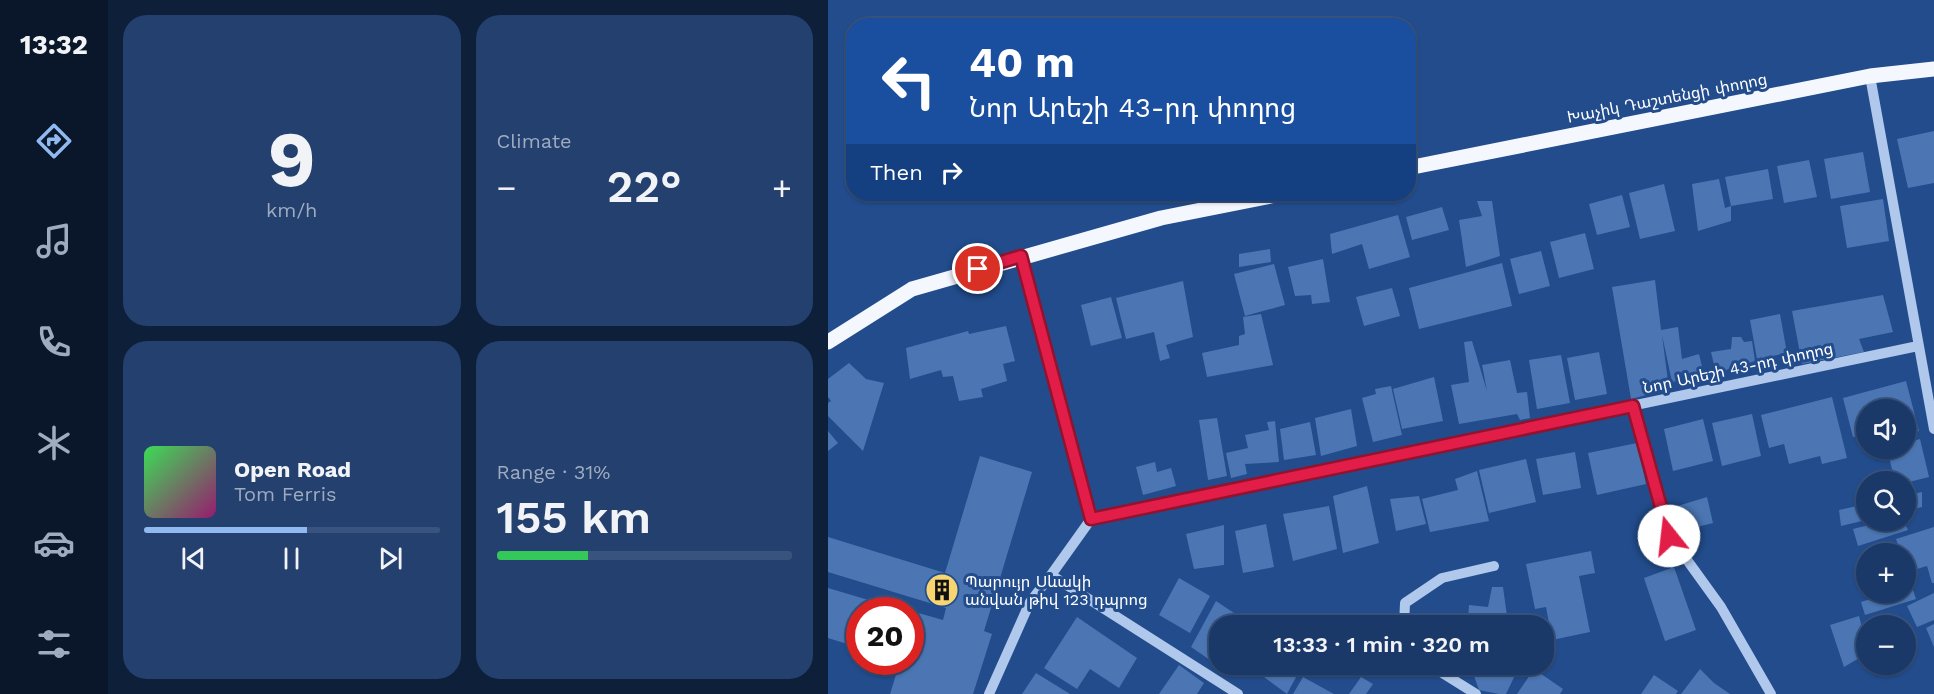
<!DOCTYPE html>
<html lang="en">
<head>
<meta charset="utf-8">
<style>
	:root { --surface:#1a3969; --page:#23406f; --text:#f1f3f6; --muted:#9facc0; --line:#38537d; --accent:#90b9f0 }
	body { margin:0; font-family:"Work Sans","Noto Sans Armenian",sans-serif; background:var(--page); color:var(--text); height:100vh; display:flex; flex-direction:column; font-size:22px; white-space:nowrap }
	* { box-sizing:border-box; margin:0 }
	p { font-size:20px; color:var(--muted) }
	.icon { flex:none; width:33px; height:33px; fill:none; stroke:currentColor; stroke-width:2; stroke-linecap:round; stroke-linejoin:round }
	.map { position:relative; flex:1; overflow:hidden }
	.side { display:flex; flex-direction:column; gap:15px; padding:15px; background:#0e1f3a; width:720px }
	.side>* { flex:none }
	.guide { position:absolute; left:18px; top:18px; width:570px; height:183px; border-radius:24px; box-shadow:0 2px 4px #0004,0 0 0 2px var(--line); background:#1a4fa0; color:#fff; overflow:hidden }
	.buttons { position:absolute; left:1028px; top:399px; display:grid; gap:12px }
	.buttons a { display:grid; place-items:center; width:60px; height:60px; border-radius:50%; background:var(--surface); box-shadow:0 2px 4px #0004,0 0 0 2px var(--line); font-size:30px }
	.speed { position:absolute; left:18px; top:597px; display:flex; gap:12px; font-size:30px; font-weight:700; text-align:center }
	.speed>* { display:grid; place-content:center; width:78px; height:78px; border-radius:50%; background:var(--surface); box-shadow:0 2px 4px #0004,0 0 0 2px var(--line); line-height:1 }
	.speed .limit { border:9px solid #d22; background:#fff; color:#111 }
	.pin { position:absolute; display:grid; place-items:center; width:51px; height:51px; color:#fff; margin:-26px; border:3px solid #fff; border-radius:50%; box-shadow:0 2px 6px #0007 }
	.me { position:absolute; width:66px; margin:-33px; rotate:344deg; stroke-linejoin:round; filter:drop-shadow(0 0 4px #0008) }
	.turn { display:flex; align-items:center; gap:21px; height:126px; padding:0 24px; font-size:27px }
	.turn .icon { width:78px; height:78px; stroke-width:2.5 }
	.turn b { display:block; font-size:42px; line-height:51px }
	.then { display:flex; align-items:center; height:57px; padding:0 24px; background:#0003; gap:12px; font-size:22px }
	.big { font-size:45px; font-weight:600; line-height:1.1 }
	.side .card { flex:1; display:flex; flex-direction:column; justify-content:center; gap:9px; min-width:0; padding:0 21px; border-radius:24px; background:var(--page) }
	.side .dial { align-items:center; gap:0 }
	.dial b { font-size:78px; line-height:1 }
	.song { display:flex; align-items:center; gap:18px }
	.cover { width:72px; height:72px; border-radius:9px; background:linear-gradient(135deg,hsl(130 70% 55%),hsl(320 70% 35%)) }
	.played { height:6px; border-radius:3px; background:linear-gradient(90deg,var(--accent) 55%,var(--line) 55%) }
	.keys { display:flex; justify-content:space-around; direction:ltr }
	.heat { display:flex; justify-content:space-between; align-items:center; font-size:33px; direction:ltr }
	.charge { height:9px; border-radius:4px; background:linear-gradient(90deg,#34c759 31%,var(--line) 0) }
	.side .tiles { flex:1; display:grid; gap:15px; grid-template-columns:repeat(2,1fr) }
	.trip { position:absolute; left:381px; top:615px; width:345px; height:60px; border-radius:24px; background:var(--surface); box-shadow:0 2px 4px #0004,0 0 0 2px var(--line); font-weight:600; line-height:60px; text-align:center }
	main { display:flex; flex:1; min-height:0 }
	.menu { display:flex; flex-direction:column; width:108px; justify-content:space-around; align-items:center; background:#0a172a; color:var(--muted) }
	.menu .icon { width:42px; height:42px }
	.menu .active { color:var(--accent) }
	.menu b { font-size:27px; color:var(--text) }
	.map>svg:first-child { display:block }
</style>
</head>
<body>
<main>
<nav class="menu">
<b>13:32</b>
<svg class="icon active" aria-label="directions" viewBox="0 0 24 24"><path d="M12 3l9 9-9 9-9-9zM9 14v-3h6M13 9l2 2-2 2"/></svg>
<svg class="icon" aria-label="music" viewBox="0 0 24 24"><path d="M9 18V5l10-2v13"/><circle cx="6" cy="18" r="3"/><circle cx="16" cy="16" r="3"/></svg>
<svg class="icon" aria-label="phone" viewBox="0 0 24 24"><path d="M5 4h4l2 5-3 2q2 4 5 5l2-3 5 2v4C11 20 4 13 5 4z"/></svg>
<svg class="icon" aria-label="climate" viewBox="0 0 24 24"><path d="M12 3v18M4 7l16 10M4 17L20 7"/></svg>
<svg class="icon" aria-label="car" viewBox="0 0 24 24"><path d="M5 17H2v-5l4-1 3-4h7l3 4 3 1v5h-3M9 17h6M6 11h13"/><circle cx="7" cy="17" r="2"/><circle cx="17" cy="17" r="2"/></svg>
<svg class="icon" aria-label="filters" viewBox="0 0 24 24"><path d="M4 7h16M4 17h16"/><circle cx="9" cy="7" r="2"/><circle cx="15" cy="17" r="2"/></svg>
</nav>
<section class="side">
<div class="tiles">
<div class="card dial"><b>9</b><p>km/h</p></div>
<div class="card"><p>Climate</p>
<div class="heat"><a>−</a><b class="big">22°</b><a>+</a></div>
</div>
<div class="card">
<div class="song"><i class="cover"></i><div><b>Open Road</b><p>Tom Ferris</p></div></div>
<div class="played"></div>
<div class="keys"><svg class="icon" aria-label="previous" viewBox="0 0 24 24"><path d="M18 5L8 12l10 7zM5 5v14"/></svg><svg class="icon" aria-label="pause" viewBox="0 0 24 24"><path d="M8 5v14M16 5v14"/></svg><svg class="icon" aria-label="next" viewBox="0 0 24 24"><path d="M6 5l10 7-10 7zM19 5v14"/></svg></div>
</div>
<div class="card"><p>Range · 31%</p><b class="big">155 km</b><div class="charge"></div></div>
</div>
</section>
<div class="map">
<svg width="1106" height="694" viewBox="0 0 1106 694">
	<rect width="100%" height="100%" fill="#224c8c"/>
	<path fill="#4b76b3" d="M1106 131V183L1080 188 1069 139Z
		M1035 152 1042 192 1003 199 996 159Z
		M981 160 989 197 956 203 949 166Z
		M940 169 945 199 903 206 897 177Z
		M891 179 897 208 903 206V221L870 231 864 184Z
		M836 184 847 231 812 239 801 193Z
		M794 195 802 227 769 235 761 204Z
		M1055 199 1061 241 1019 248 1012 206Z
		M649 201H664L672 256 638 267 631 220 654 216Z
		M614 207 621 230 584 240 578 217Z
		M570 215 582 257 541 269 534 244 504 254 502 234Z
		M757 233 766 269 731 278 722 242Z
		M442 249 443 262 411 267V254Z
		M713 251 722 286 691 294 682 259Z
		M495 259 502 302 484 304 483 295 467 296 460 267Z
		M674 263 684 306 591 329 581 288Z
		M446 264 457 305 417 316 406 274Z
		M827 280 833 330 850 327 854 359 871 354 876 375 844 382 834 335 841 389 803 399 784 287Z
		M355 281 365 337 338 345 342 358 332 361 326 332 298 339 288 298Z
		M564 288 572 316 536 326 528 297Z
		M1055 295 1065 332 1031 339 1036 352 974 364 964 311Z
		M283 297 294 338 263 346 253 305Z
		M433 314 445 365 379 377 374 353 411 345V336L417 334 415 317Z
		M952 314 959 353 929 359 922 320Z
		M178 326 187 361 175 364 179 381 153 389 155 397 131 401 125 376 115 377 113 370 82 379 78 348 140 331 141 334Z
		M904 337H913L916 342 924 341 927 361 888 373 883 352 903 349Z
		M644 341 659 391 654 365 682 360 689 393 699 392 702 418 692 420 689 414 631 424 623 385 641 382 636 342Z
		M771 352 779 394 747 400 739 358Z
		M733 355 742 403 709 409 701 360Z
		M21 363 38 379 56 383 35 451 0 416V403L3 401 0 397V379Z
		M606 377 615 421 574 429 565 389Z
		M1078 381 1091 431 1077 434V410H1038V434L1025 437 1015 398Z
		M563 386 574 435 545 442 534 398 548 394 547 389Z
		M1004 397 1019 458 994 464 992 456 961 464 956 444 941 448 933 415Z
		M523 409 529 446 493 456 487 418Z
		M924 414 933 456 894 466 884 423Z
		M389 418 399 476 380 480 371 420Z
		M875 419 885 461 845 471 836 429Z
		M447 421 451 462 417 464 419 474 403 478 398 453 420 448 417 435 441 430 439 422Z
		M482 422 488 455 456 460 452 429Z
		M0 431 10 443 0 451Z
		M1092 439 1101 477 1077 483 1067 482 1059 448H1077V443Z
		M809 443 818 484 769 495 760 453Z
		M747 452 753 488 715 495 708 459Z
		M152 456 204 472 156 631 164 634 145 694H62L72 662H82V626L87 612 115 620 118 608 0 572V537L117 573Z
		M698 459 708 502 661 513 651 470Z
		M327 462 329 472 343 468 348 486 315 495 308 467Z
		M649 471 661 521 602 532 594 499 630 490 627 479Z
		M539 486 551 543 515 553 505 496Z
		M1094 492V507L1077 511V496Z
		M591 496 598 524 568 531 562 499Z
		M879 497 885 523 849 532 843 508Z
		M1038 504V520L1013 526 1011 510Z
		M501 506 509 549 465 561 455 514Z
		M1061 520H1075L1080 530 1030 546 1025 529Z
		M438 524 446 567 415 573 407 531Z
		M396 525V565L366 569 358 534Z
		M1106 527V583H1104L1099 566 1079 572 1077 554H1073L1068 539Z
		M763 551 767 573 751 576 762 632 724 640 718 607 707 609 698 564Z
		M846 567 868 630 837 641 816 578Z
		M351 578 382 596 362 633 331 615Z
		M1082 581 1088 599 1037 615 1033 602 1049 597 1048 592H1077V583Z
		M664 587H675L680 623 641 620 664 626H624L627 621 640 620 641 605 660 607Z
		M0 588 64 607 63 610H32V648L0 638Z
		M1106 593V620L1089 627 1079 606Z
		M388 601 409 615 402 626H392V643L382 660 363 647Z
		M1031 616 1035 631 1038 629V654L1016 667 1002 625Z
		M249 617 309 658 291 688 262 669 249 689 216 668Z
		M1106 624V647L1098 628Z
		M439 664H475L459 694 432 674Z
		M610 664H689L691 667 678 694H671L651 690 646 676 619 671Z
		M351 665 376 683 369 694H331Z
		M706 669 735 689 732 694H689Z
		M872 669 886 683 902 694H853Z
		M208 673 242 694H194Z
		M826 675 850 691 848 694H813Z
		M475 677 506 694H465Z
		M533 677 545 684 538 694H521Z"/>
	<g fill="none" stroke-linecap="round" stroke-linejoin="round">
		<path stroke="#afc8eb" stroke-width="10" d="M1042 76 1106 429
			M193 256 263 519 1090 346
			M805 406 841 535 893 607 943 694
			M263 519 223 575 410 694
			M576 626 577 603 614 578 666 566
			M600 664 648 694
			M161 694 202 602 223 575"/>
		<path stroke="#f4f8fe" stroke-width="15" d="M580 168 1042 76 1106 69
			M0 342 84 289 333 218 453 194"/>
	</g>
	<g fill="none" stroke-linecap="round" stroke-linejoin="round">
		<g stroke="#92132f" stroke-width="15">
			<path id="route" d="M150 269 193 256 263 519 805 406 841 536"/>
		</g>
		<use href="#route" stroke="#e11d48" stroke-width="10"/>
	</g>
	<defs>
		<g id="building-disc" transform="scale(1.725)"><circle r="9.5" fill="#f7d571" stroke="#224c8c"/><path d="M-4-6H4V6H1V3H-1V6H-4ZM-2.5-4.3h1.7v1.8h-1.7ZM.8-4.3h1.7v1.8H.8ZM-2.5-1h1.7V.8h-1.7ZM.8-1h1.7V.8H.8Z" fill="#111"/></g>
	</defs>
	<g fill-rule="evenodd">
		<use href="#building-disc" x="114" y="590"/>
	</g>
	<g text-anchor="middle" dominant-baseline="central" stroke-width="6" stroke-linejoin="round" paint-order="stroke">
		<g font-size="16" fill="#fff" stroke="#224c8c">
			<text transform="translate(839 98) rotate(-11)">Խաչիկ Դաշտենցի փողոց</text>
			<text transform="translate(910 368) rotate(-12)">Նոր Արեշի 43-րդ փողոց</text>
		</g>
		<g font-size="16" fill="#fff" stroke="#224c8c" text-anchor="start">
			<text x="137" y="581">Պարույր Սևակի<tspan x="137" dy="18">անվան թիվ 123 դպրոց</tspan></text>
		</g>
	</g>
</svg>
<div class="buttons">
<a><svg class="icon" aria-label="sound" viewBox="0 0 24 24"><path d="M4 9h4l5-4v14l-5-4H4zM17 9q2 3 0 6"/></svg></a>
<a><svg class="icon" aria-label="search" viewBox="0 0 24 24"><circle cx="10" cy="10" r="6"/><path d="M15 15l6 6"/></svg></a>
<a>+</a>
<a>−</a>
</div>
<div class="speed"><div class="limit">20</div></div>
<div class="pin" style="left:150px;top:269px;background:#d93025"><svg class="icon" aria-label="arrive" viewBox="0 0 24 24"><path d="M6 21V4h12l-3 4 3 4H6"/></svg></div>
<svg class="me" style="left:841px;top:536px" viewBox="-20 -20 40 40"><circle r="19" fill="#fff"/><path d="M0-13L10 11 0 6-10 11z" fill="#e11d48"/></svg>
<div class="trip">13:33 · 1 min · 320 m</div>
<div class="guide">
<div class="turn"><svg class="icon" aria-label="left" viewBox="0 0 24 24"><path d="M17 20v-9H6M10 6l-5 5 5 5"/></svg><div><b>40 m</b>Նոր Արեշի 43-րդ փողոց</div></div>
<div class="then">Then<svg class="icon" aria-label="right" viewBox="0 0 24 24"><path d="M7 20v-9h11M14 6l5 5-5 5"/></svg></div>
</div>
</div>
</main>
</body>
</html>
